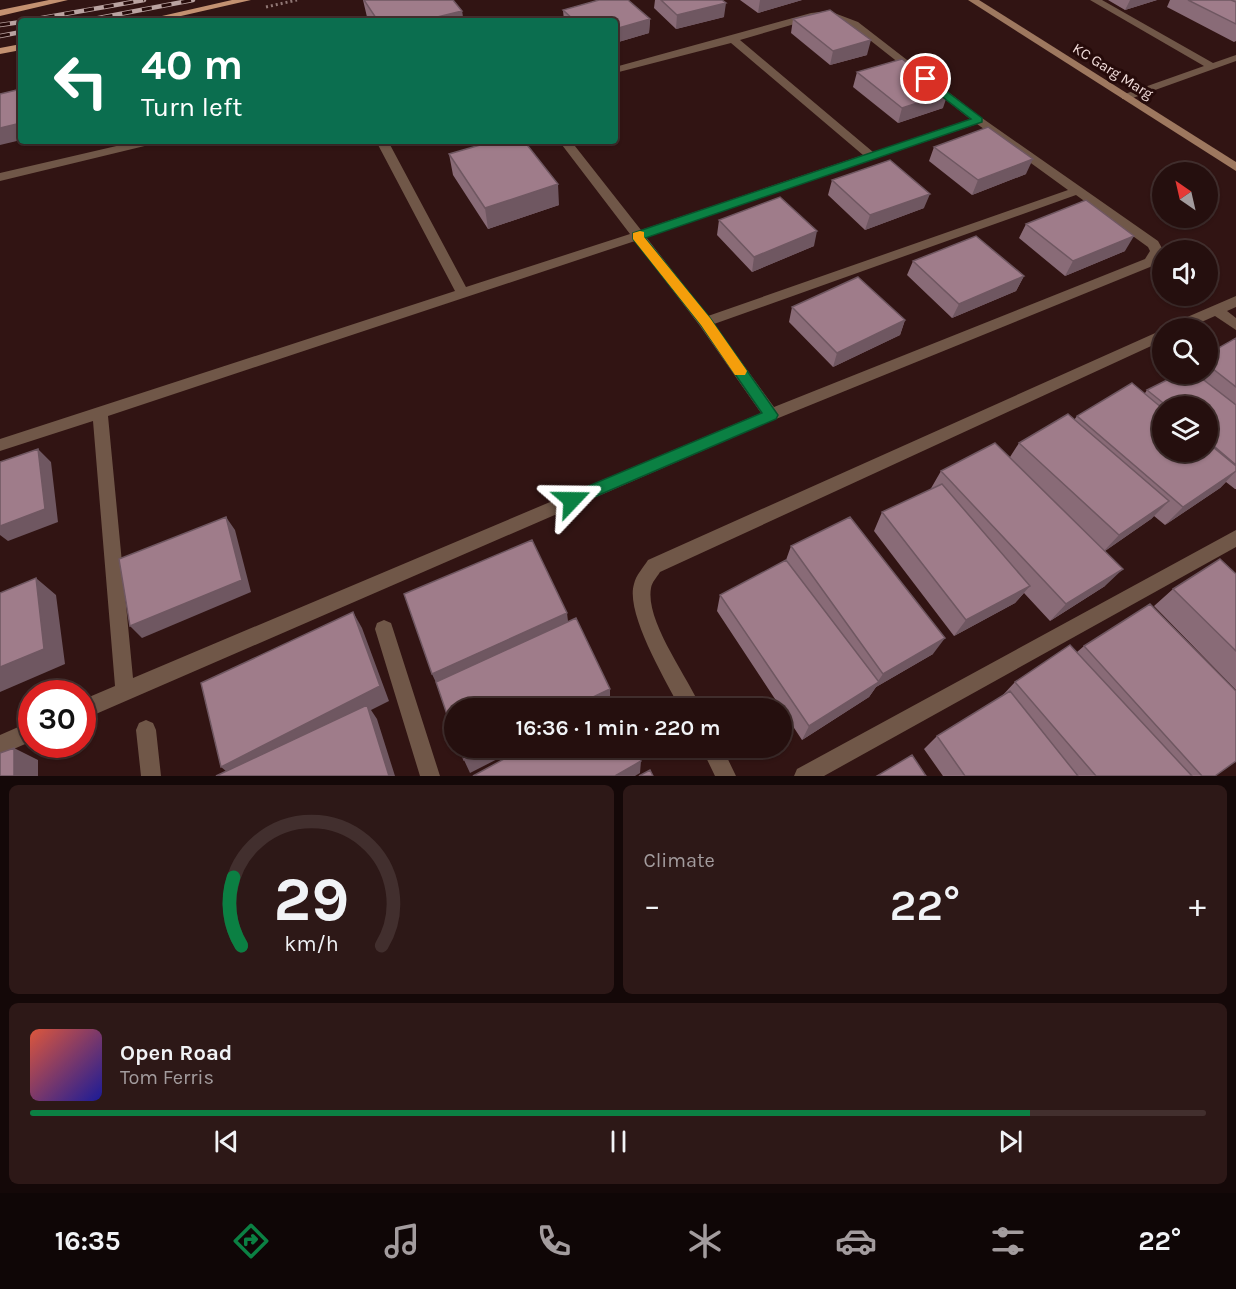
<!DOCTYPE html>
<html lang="en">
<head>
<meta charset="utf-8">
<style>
	:root { --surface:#250f0e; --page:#2d1817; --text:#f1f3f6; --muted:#a39c9e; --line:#422f2e; --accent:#0b8043 }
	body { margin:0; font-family:Karla,sans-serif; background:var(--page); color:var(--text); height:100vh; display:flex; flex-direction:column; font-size:22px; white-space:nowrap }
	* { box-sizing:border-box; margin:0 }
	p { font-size:20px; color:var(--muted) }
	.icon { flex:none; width:33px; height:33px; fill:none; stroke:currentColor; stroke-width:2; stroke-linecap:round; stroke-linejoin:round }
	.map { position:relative; height:776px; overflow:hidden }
	.sheet { display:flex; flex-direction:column; gap:9px; padding:9px; background:#140808; flex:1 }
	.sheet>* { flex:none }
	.top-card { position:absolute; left:18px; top:18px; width:600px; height:126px; border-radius:6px; box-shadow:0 2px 4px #0004,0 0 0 2px var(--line); background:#0b6e4f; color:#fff; overflow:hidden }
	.needle { width:39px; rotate:326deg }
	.tools { position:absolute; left:1152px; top:162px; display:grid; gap:12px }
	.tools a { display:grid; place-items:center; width:66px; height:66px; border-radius:50%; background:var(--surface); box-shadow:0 2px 4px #0004,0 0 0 2px var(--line); font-size:30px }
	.speed { position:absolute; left:18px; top:680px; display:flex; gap:12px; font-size:30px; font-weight:700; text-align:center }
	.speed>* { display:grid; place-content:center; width:78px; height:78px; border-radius:50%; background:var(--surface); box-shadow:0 2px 4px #0004,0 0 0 2px var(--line); line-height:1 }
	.speed .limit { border:9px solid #d22; background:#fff; color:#111 }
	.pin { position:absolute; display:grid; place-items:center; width:51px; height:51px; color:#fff; margin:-26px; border:3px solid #fff; border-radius:50%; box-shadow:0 2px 6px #0007 }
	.me { position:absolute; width:66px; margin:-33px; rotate:67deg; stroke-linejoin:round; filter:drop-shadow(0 0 4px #0008) }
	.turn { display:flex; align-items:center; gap:21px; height:126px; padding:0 24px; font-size:27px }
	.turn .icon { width:78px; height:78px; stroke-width:2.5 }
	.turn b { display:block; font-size:42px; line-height:51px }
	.big { font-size:45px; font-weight:600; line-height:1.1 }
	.sheet .tile { flex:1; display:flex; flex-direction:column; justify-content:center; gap:9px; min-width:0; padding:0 21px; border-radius:9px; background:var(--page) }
	.sheet .dial { align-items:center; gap:0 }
	.dial svg { height:156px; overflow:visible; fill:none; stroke:var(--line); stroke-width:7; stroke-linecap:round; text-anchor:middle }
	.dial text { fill:var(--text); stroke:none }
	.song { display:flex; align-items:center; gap:18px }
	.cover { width:72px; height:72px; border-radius:9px; background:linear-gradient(135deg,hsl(10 70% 55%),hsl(240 70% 35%)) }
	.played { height:6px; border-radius:3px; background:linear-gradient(90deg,var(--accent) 85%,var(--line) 85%) }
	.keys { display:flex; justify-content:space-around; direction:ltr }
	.heat { display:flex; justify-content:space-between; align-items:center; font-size:33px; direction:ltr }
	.sheet .tiles { flex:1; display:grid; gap:9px; grid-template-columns:1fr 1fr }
	.tile:last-child { grid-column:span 2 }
	.trip { position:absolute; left:444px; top:698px; width:348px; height:60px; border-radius:30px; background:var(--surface); box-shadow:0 2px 4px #0004,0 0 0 2px var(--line); font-weight:600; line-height:60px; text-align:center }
	.dock { display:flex; height:96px; justify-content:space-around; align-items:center; background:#0f0606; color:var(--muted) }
	.dock .icon { width:42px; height:42px }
	.dock .current { color:var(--accent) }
	.dock b { font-size:27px; color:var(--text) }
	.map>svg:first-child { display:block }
</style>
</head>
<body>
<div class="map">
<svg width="1236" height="776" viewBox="0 0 1236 776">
	<rect width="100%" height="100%" fill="#311413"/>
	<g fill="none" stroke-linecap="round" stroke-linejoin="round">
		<path stroke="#917876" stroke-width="3" stroke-dasharray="2 3" stroke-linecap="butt" d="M266 7 297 0"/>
		<path fill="#705748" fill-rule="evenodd" d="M1090 0H1102L1213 63 1236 55V61L1130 99H1122V95L1204 66Z
			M829 11 858 22 982 118 1158 241 1163 250 1155 265 776 419 82 720V700L115 686 93 421 0 451V439L455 291 376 141H388L466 287 630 234 559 141H571L641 230 863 155 731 43 615 73V67L811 13ZM828 17 852 26 970 119 873 152 740 40 815 18ZM977 124 1068 190 708 316 646 237ZM1076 195 1148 247 1150 251 1145 259 774 407 714 324ZM635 241 700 326 761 413 133 678 108 416Z
			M138 141H159L157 143 0 181V173Z
			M1236 296V307L1227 311 1236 318V330L1215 316 1188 328H1169L1171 324Z
			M1162 330V341L660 572C657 577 652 582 651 588 645 621 688 677 701 708H680C666 681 625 613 634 584 636 575 643 568 648 560Z
			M1236 530V547L824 776H794L797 769Z
			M384 620 391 623 393 629 440 776H420L375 629 377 623Z
			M146 720 153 723 156 730 161 776H141L136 730 139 723Z
			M32 721V741L0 755V735Z
			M701 747H722L736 776H715Z"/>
		<path fill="#9e785f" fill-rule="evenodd" d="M968 0H979L1236 162V171Z"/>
		<path fill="#c39171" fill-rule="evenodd" d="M49 0H68L0 16V10Z
			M232 0H251L159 21H140Z
			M21 44V50L0 54V48Z"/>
		<g stroke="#baa3a1" stroke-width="4.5">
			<path id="rail" d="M25 21 144 0
				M83 21 193 0
				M0 25 21 22
				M0 36 21 32"/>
		</g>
		<use href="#rail" stroke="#260b0a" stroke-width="3" stroke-dasharray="10" stroke-linecap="butt"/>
	</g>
	<path fill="#896b77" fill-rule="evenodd" d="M363 0H453L462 11 463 21H370L367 17Z
		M599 0H628L650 19 649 33 615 43V21H564L563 10Z
		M655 0H722L724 17 676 29 654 8Z
		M740 0H802L758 13Z
		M1108 0H1157L1125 10Z
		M1170 0H1236V41L1234 42 1167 7Z
		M793 19 867 55 830 65 791 33Z
		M857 72 943 108 898 123 853 87Z
		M934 147 1026 174 972 195 929 161Z
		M449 154 559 205 488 229 453 175Z
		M832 180 924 208 865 230 828 195Z
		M719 220 814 246 752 272 717 235Z
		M1026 224 1125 251 1065 276 1019 238Z
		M913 261 1024 276 1016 291 952 318 907 275Z
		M792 307 905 320 900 335 833 367 789 322Z
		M1236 338V489H1235L1226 482 1220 488 1165 525 1154 516 1151 519 1105 551V586L1050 621 1024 593 1015 603 954 636 874 531 882 512 930 490 941 471 1010 457 1019 443 1074 420 1077 416 1145 393 1147 390 1179 374H1208V354ZM1162 406H1208V452H1162Z
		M791 546 933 654 876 687 869 697 802 740 717 611 720 595 786 560Z
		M1236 574V690L1154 606 1173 589Z
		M1084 646 1215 776H943L924 749 937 736 1001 697 1015 682 1077 652Z"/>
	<path fill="#6f5761" d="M760 0H802L758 13Z
		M1130 0H1157L1125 10Z
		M726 3 724 17 676 29 677 15Z
		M462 11 463 21H421Z
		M650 19 649 33 615 43V29Z
		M871 40 867 55 830 65 833 51Z
		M948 93 943 108 898 123 902 108Z
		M21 123V140L0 145V128Z
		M1033 159 1026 174 972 195 978 180Z
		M558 184 559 205 488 229 485 208Z
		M930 194 924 208 865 230 870 215Z
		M817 231 814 246 752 272 754 257Z
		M1134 236 1125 251 1065 276 1073 261Z
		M1024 276 1016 291 952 318 959 304Z
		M905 320 900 335 833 367 837 353Z
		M38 449 51 462 58 522 8 541 0 535V526Z
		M1236 471 1220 488 1165 525 1183 507Z
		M1169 501 1151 519 1102 553 1119 535Z
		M226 517 235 530 251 592 142 638 130 626Z
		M1123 569 1105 586 1050 621 1066 604Z
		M36 578 56 595 65 664 0 692V667Z
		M1030 586 1015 603 954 636 966 620Z
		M353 612 362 628 389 701 371 710 377 719 395 776H232L221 767Z
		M567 613 569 629 439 689 432 674Z
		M945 638 933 654 876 687 869 697 802 740 809 726 876 684 883 674Z
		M610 689V703L600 708H570Z
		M491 747H521L470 773 464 760Z
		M14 748 38 760V776H14Z
		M641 761 640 773 635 776H615Z"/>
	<path fill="#9f7c8a" stroke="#6f5761" stroke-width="1.5" d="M364 0H453L462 11 421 21H378Z
		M599 0H628L650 19 615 29V21H575L563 10Z
		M661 0H722L726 3 677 15Z
		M1188 0H1231L1236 2V24Z
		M830 10 871 40 833 51 793 19Z
		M902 59 948 93 902 108 857 72Z
		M21 89V123L0 128V94Z
		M988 127 1033 159 978 180 934 147Z
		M494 141H524L558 184 485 208 449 154Z
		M890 160 930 194 870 215 832 180Z
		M780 197 817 231 754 257 719 220Z
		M1086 200 1134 236 1073 261 1026 224Z
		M976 236 1024 276 959 304 913 261Z
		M858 277 905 320 837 353 792 307Z
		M1236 338V387L1208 365V354Z
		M1179 374H1196L1236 405V465L1208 441V406H1167L1147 390Z
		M1132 383 1162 408V452H1208V443L1236 466V471L1183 507 1077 416Z
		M1068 414 1169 501 1119 535 1019 443Z
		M995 443 1123 569 1066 604 941 471Z
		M38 449 45 509 0 526V462Z
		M942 484 1030 586 966 620 882 512Z
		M226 517 242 580 130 626 119 559Z
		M850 517 945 638 883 674 791 546Z
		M532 540 567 613 432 674 404 594Z
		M1220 559 1236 574V651L1173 589Z
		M786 560 879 682 809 726 720 595Z
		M36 578 44 649 0 667V593Z
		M1150 604 1236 691V761L1215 776H1202L1084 646Z
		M353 612 380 686 221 767 201 683Z
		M576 618 610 689 570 708H454V735L436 682Z
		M1070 645 1192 776H1096L1015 682Z
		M1010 691 1078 776H965L937 736Z
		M609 701 613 708H597Z
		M367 705 389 776H216Z
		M459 747H491L464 760Z
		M526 747H633L641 761 615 776H473Z
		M14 748V776H0V753Z
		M912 755 926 776H877Z
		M650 770 653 776H639Z"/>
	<path fill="#0b8043" stroke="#07532c" stroke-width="1.5" d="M926 76 982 118V122L645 238 710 318 778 415 776 419 578 504 572 506 567 504 565 500 567 495 762 413 701 325 633 239V233L971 119 922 81 921 79Z"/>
	<path fill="#f59e0b" d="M640 231 644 232V237L710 318 745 368 747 371 745 375H735L701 325 633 239V233Z"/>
	<g text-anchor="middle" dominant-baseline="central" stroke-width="6" stroke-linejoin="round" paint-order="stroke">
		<g font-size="15" fill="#f0dbd9" stroke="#260b0a">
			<text transform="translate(1113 71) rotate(32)">KC Garg Marg</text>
		</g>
	</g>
</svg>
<div class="tools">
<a><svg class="needle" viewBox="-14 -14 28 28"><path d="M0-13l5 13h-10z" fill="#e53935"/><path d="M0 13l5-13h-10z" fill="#a39c9e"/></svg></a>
<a><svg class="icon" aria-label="sound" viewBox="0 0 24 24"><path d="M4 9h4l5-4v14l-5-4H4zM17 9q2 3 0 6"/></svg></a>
<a><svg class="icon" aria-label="search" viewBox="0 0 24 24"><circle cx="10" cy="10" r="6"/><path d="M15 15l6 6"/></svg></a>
<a><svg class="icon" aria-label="layers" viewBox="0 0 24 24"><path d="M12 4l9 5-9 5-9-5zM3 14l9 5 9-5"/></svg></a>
</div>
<div class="speed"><div class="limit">30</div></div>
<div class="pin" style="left:926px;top:79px;background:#d93025"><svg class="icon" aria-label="arrive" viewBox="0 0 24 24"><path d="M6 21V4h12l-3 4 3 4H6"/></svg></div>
<svg class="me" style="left:572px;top:500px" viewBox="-20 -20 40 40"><path d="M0-17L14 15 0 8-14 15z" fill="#0b8043" stroke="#fff" stroke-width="4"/></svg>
<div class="trip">16:36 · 1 min · 220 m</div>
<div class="top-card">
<div class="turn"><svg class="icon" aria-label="left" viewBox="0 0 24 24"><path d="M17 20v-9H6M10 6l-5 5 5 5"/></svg><div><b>40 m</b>Turn left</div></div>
</div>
</div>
<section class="sheet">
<div class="tiles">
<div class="tile dial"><svg viewBox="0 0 100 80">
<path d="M14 69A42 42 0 1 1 86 69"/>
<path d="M14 69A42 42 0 0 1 10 34" stroke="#0b8043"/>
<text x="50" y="56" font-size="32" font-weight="700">29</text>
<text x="50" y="72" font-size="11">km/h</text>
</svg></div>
<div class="tile"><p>Climate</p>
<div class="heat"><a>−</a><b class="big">22°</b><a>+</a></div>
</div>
<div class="tile">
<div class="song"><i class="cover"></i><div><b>Open Road</b><p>Tom Ferris</p></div></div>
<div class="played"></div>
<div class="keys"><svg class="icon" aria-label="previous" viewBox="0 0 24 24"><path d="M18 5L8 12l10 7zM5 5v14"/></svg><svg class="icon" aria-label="pause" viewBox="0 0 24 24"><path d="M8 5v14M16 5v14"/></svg><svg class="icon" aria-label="next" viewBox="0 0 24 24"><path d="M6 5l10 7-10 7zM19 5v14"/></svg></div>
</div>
</div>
</section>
<nav class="dock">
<b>16:35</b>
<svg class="icon current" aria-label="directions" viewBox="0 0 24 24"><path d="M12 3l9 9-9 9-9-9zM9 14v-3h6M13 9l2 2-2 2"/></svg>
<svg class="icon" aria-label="music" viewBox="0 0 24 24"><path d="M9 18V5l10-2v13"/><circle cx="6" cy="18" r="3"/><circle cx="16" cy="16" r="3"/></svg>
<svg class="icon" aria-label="phone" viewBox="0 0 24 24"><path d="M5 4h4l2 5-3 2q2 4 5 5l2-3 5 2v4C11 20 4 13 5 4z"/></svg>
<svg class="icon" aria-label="climate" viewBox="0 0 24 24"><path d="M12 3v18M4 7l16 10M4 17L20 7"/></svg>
<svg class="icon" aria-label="car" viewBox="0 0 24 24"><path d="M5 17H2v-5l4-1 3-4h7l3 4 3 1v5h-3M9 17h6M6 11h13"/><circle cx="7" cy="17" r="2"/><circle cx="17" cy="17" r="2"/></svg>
<svg class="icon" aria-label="filters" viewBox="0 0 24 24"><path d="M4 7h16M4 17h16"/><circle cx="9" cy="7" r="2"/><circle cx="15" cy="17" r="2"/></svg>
<b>22°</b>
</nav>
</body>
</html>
